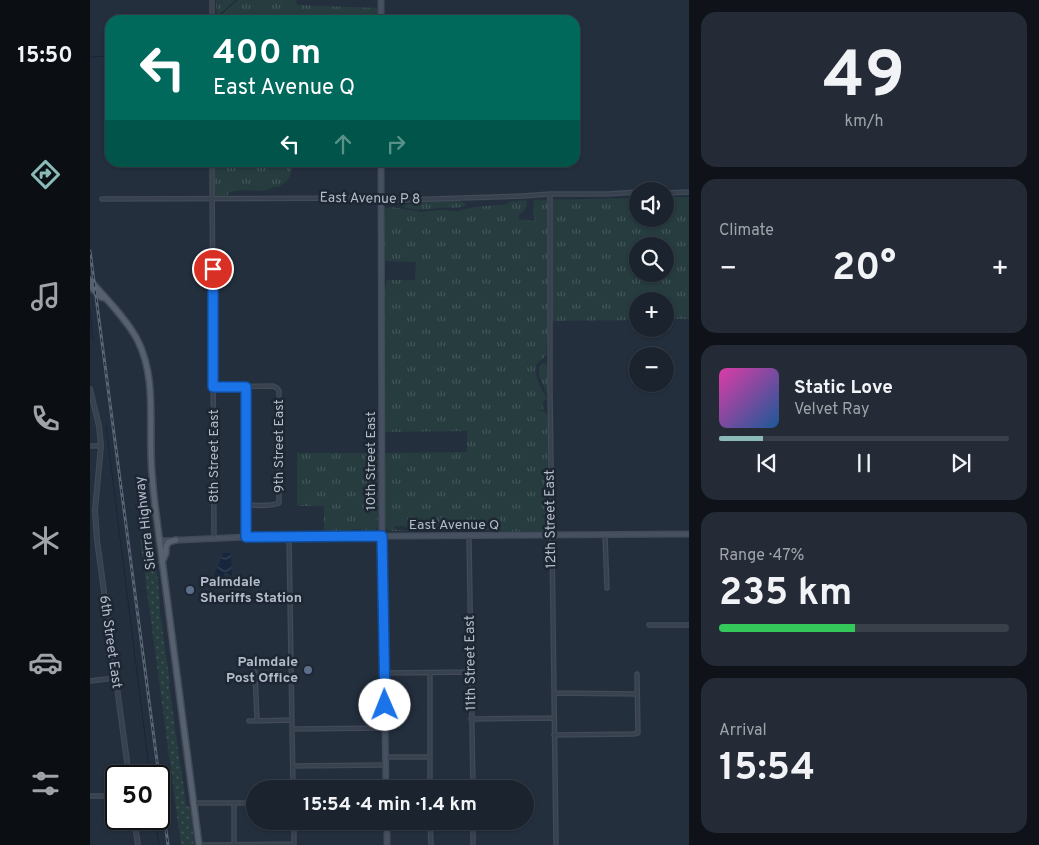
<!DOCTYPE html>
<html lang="en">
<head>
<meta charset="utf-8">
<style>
	:root { --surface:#1b232e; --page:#242b36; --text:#f1f3f6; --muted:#a0a4aa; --line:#39404a; --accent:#8bbbb9 }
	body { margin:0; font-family:Overpass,sans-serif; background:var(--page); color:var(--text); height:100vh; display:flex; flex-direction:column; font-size:19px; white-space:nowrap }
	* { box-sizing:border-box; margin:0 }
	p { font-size:16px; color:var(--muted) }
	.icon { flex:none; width:28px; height:28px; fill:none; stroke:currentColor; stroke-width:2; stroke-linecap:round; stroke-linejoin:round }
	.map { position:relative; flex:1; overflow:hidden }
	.sheet { display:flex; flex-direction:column; gap:12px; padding:12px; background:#0f1319; width:350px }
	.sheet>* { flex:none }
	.hud { position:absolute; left:15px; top:15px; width:475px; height:152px; border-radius:15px; box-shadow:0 1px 4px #0004,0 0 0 1px var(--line); background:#00695c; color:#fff; overflow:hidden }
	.controls { position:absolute; left:539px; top:182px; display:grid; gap:10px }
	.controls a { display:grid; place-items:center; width:45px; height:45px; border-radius:50%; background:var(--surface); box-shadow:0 1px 4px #0004,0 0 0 1px var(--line); font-size:25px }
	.speed { position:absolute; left:15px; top:765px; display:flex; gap:10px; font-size:25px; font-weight:700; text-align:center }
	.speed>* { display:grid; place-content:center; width:65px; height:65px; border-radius:50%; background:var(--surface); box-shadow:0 1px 4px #0004,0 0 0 1px var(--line); line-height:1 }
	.speed .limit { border:2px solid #111; border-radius:8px; background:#fff; color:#111 }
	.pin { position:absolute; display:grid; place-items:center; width:42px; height:42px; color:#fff; margin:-21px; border:2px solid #fff; border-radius:50%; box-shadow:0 1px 5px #0007 }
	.me { position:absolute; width:55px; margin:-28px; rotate:359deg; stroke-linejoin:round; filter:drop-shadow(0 0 4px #0008) }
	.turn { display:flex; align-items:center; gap:18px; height:105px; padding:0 25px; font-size:22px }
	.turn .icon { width:65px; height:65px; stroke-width:2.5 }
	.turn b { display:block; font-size:35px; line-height:42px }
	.lanes { display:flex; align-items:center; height:48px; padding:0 25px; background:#0003; justify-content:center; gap:25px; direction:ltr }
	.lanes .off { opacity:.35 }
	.big { font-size:38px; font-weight:700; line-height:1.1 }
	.sheet .widget { flex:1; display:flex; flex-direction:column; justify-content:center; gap:8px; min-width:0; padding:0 18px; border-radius:15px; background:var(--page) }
	.sheet .dial { align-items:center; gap:0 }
	.dial b { font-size:65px; line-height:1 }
	.song { display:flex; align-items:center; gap:15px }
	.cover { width:60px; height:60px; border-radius:8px; background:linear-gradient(135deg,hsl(320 70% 55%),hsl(210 70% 35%)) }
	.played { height:5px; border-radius:2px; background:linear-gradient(90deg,var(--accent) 15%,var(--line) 15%) }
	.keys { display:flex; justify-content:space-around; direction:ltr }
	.heat { display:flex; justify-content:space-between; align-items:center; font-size:28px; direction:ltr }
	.charge { height:8px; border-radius:4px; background:linear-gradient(90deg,#34c759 47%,var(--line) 0) }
	.trip { position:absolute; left:156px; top:780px; width:288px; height:50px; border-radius:25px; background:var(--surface); box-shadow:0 1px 4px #0004,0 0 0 1px var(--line); font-weight:700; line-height:50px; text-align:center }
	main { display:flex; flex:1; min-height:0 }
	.dock { display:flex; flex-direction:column; width:90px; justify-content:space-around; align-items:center; background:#0b0e12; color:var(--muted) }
	.dock .icon { width:35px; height:35px }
	.dock .current { color:var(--accent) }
	.dock b { font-size:22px; color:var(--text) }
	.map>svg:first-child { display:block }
</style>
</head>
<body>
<main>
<nav class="dock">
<b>15:50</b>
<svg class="icon current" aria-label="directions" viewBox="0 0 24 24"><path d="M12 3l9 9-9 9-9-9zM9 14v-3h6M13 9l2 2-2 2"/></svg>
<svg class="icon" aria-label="music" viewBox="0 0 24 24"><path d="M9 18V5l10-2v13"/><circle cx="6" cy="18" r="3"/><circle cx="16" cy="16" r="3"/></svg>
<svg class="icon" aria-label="phone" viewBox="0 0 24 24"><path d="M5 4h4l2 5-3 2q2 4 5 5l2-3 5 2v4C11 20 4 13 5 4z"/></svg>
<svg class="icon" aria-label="climate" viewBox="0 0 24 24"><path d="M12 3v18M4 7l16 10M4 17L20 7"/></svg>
<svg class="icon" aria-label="car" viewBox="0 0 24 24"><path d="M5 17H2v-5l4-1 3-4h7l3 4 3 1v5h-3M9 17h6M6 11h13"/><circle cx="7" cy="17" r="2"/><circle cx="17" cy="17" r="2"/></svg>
<svg class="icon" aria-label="filters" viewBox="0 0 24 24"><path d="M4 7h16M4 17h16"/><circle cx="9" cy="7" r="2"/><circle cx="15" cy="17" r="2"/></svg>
</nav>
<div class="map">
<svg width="599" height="845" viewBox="0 0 599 845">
	<defs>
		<pattern id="grass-tufts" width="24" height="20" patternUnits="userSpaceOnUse" patternTransform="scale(1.25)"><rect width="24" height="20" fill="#263c3f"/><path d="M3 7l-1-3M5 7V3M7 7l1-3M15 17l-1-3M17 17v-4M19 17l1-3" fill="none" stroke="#435659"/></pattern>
		<pattern id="park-dots" width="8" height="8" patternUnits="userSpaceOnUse" patternTransform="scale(1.25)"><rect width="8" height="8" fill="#263c3f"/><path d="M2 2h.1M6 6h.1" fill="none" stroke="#435659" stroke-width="1.8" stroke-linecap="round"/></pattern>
		<pattern id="water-waves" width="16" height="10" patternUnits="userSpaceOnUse" patternTransform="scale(1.25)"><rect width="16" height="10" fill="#17263c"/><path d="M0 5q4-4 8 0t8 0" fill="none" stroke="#364457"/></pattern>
	</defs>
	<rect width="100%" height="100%" fill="#242f3e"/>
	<path fill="url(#grass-tufts)" fill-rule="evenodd" d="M126 0H206L207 5 287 8V20H127Z
		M125 163H202C201 173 201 180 191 185 185 189 189 185 183 187 181 188 179 190 176 190 163 192 149 188 138 193V196H129L128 197H126L124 186Z
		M575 197H599V319H575V301H548L547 320 458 321 456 355C453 359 449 361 447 364 441 373 453 391 457 399L454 401 452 404 454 410H440C447 411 455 409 459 416V457L458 476 457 514 452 516 458 522 459 521V531L409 532 406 530H386L379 527V523L377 526 375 525 374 528 370 529 315 527 311 525 310 527 304 526V528L307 530H324V532H322L321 531H300L295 528V453L377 452V431L295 432 294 289 297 280H325L326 262 297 261 295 260 294 240 295 209 301 207 331 212 352 210 368 211 385 207 419 204 418 202 436 200 437 202 436 208 429 215 428 219 443 221 445 220 443 212 444 200 547 198 548 219H575ZM548 246H575V274H548Z
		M352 200C360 200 370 200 376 204L374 206C366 209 358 207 349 208 336 209 324 212 312 206L329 202Z
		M452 363H455L456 364 459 383 458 396 449 376V367Z
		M207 453H287L289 455 288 527 284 531 264 529 258 531H234V506H207Z"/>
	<path fill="url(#park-dots)" d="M50 539H62L63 545 69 589 70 612 80 684H79L90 765 91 766 96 805 100 808 104 845H91Z"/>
	<path fill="url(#water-waves)" d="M133 553H141L142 575 141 576 136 572 134 574 133 580 129 581 124 578C125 570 131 562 133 553Z"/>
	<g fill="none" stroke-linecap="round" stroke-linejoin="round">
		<path stroke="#17263c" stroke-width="1" d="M127 20V17L147 0
			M0 57 20 56
			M0 308 3 341
			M16 426 60 776
			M65 819 69 845"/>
		<g stroke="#414a57" stroke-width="5.5">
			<path id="minor" d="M122 0V20
				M122 162 124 539
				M575 193 599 192
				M460 194V387L466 845
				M12 199 290 198 311 200 432 196 460 194H517L548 192
				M123 387 183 386 187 388 189 391V503C179 507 167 505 157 505
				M156 387V537
				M0 446H11
				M379 536 383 789
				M515 536 517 588
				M199 537 203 789
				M559 625H599
				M165 672 167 720
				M295 673 381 672
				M340 673V789
				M0 681 25 678
				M464 693 547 694
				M381 719 464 718
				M159 721 202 720
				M203 729 295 728
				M464 735 544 734 548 733 547 674
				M295 757H339
				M203 766 295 765
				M0 796H26
				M103 803H165
				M144 803V845
				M204 821V844
				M340 821 341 845
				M383 821V845
				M113 845 204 844"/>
		</g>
		<g stroke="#414a57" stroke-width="6">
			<path id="tertiary" d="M0 389 9 426 11 446 5 510 7 540 39 776
				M44 819 48 845"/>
		</g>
		<g stroke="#414a57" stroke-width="7">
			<path id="secondary" d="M291 0V20
				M291 162 292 530 296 789
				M69 541 156 537 599 534
				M297 821V845"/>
		</g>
		<g stroke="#414a57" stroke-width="8">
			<path id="primary" d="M0 280C16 299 35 317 47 339 65 374 60 413 61 451 61 469 63 487 65 505L109 845
				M0 286 11 297 15 298
				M72 562 76 553V546L79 542 86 540"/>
		</g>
		<use href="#minor" stroke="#38414e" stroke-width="3"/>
		<use href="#tertiary" stroke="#38414e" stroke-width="4"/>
		<use href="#secondary" stroke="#465061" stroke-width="4.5"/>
		<use href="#primary" stroke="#56606e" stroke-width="5"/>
		<g stroke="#5a6575" stroke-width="3">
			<path id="rail" d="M0 251 78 845"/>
		</g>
		<use href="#rail" stroke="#1d2633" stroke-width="1" stroke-dasharray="4" stroke-linecap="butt"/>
	</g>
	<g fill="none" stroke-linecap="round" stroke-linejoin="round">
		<g stroke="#114b97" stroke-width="12">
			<path id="route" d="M123 269V387H156V537L292 536 295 705"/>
		</g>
		<use href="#route" stroke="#1a73e8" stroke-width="9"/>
	</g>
	<g fill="#5c6f8a" stroke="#1d2633" stroke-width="2">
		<circle cx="100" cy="590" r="5"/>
		<circle cx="218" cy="670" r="5"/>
	</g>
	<g text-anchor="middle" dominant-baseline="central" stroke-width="5" stroke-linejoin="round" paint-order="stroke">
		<g font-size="14" fill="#b4bcc9" stroke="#1d2633">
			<text transform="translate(280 199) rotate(1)">East Avenue P 8</text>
			<text transform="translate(189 446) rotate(-90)">9th Street East</text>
			<text transform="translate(124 456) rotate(-90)">8th Street East</text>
			<text transform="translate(281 461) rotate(-90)">10th Street East</text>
			<text transform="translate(461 519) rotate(-91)">12th Street East</text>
			<text transform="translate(56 523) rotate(-97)">Sierra Highway</text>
			<text x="364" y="525">East Avenue Q</text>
			<text transform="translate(20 642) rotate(82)">6th Street East</text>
			<text transform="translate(381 663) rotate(-91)">11th Street East</text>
		</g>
		<g font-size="14" font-weight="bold" fill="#b4bcc9" stroke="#1d2633" text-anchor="start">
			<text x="110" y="582">Palmdale<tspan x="110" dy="16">Sheriffs Station</tspan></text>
			<text x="208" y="662" text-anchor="end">Palmdale<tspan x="208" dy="16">Post Office</tspan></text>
		</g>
	</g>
</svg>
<div class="controls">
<a><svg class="icon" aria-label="sound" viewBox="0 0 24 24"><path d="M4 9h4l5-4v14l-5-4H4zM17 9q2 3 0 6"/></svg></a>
<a><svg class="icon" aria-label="search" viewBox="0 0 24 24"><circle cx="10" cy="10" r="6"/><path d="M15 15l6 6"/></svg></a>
<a>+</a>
<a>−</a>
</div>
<div class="speed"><div class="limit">50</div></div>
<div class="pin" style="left:123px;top:269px;background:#d93025"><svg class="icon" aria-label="arrive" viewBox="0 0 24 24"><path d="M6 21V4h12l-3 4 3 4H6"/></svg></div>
<svg class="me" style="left:295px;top:705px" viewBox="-20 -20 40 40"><circle r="19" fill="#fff"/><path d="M0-13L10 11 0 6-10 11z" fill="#1a73e8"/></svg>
<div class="trip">15:54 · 4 min · 1.4 km</div>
<div class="hud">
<div class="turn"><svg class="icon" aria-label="left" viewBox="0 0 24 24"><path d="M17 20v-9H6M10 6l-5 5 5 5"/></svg><div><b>400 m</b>East Avenue Q</div></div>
<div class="lanes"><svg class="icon" aria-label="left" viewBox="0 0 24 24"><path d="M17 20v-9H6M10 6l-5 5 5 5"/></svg><svg class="icon off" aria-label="ahead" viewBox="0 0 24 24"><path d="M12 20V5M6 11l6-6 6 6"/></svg><svg class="icon off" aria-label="right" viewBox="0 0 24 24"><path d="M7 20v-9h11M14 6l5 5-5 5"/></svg></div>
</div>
</div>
<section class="sheet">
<div class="widget dial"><b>49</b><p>km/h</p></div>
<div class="widget"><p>Climate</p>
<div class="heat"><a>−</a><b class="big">20°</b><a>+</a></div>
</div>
<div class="widget">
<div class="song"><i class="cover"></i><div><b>Static Love</b><p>Velvet Ray</p></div></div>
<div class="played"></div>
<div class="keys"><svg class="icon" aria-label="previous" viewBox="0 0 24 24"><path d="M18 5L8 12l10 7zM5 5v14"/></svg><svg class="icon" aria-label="pause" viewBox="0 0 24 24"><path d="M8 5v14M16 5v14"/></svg><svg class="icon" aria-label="next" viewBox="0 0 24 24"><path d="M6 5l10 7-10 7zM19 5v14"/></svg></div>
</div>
<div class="widget"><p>Range · 47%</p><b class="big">235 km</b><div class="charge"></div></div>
<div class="widget"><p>Arrival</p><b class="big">15:54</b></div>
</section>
</main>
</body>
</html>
